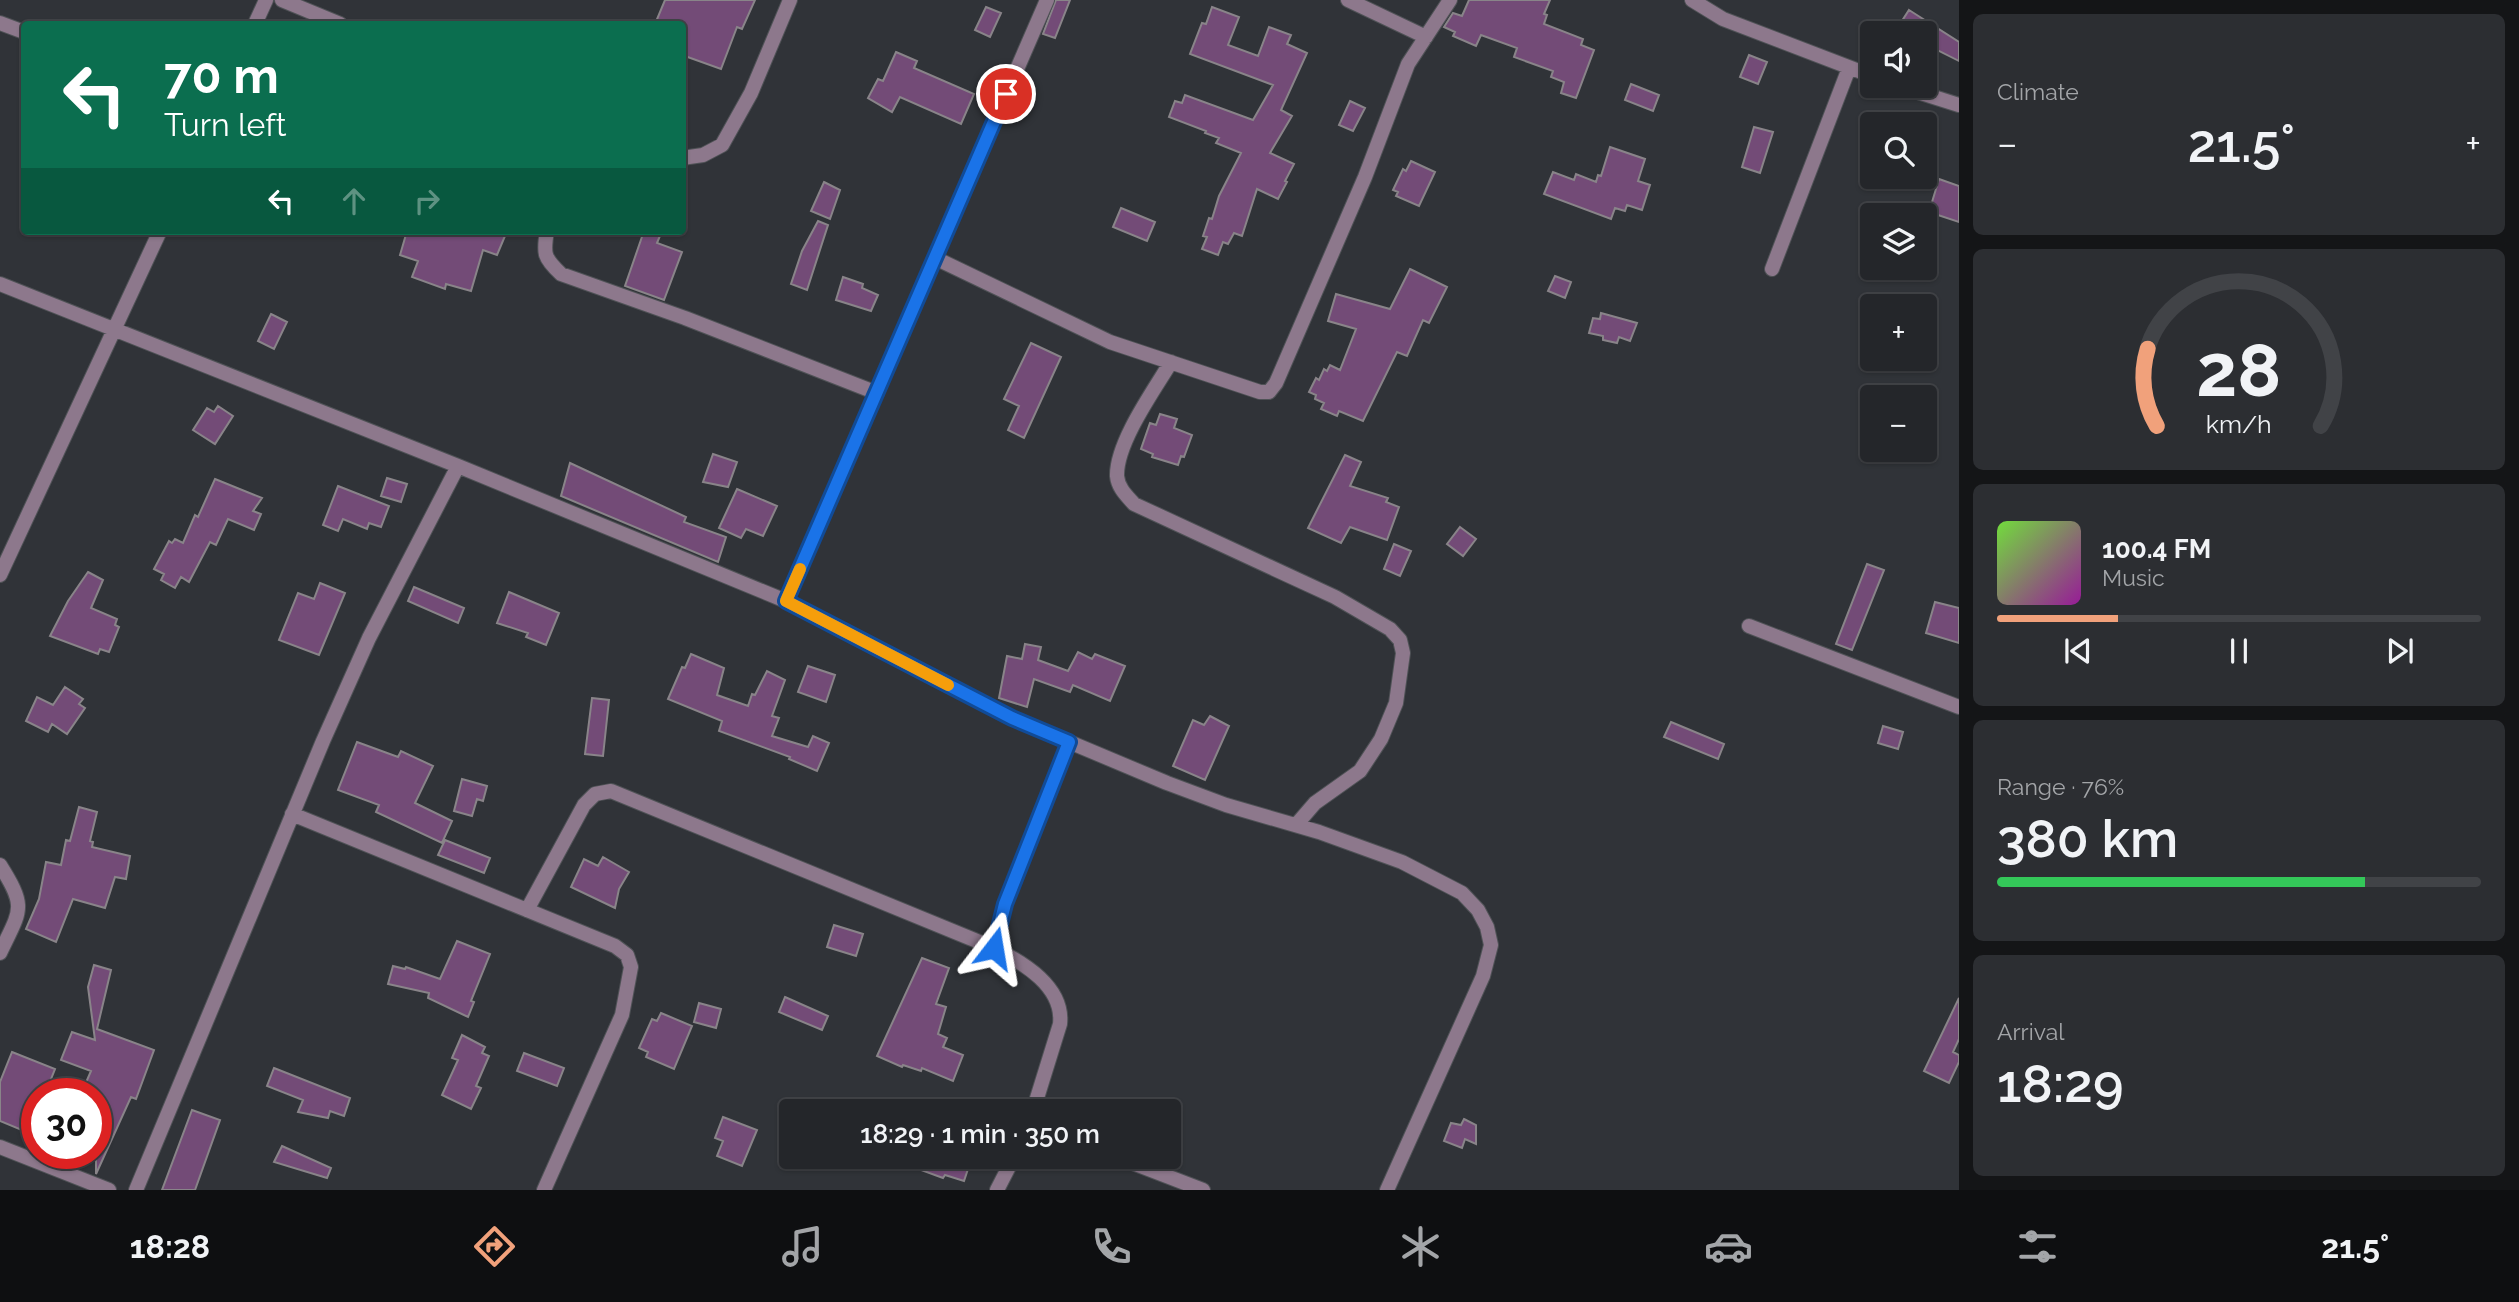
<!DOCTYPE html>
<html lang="en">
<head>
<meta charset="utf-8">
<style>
	:root { --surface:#24262a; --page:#2c2e32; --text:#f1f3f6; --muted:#a3a5a8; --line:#414347; --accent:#f1a17b }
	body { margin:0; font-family:Raleway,sans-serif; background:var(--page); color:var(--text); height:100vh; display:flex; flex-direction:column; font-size:26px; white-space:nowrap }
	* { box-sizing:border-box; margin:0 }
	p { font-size:23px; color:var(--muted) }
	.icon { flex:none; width:38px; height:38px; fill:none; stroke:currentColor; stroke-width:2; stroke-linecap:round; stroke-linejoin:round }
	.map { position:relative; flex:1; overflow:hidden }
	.sheet { display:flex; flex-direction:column; gap:14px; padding:14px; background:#141517; width:560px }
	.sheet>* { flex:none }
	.top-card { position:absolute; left:21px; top:21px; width:665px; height:214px; border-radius:7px; box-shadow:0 2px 5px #0004,0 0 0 2px var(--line); background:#0b6e4f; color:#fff; overflow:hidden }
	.fabs { position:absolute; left:1860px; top:21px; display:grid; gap:14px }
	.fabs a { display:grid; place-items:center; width:77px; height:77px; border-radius:7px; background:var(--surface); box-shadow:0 2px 5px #0004,0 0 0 2px var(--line); font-size:35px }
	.speed { position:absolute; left:21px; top:1078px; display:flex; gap:14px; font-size:35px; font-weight:700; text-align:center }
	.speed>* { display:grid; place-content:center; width:91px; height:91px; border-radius:50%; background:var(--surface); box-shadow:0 2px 5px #0004,0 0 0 2px var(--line); line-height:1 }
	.speed .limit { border:10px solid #d22; background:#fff; color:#111 }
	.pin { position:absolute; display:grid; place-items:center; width:60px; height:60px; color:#fff; margin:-30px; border:4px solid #fff; border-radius:50%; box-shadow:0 2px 7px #0007 }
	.me { position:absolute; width:77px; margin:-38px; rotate:14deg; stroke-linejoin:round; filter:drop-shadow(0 0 5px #0008) }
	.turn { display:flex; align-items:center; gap:24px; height:147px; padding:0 28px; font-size:32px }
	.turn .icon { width:91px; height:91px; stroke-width:2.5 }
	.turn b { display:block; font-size:49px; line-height:60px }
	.lanes { display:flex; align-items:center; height:66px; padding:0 28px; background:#0003; justify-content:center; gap:35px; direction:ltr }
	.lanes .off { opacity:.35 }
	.big { font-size:52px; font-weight:600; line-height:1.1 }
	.sheet .card { flex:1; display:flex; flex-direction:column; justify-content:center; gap:10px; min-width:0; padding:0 24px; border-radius:10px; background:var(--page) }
	.sheet .dial { align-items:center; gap:0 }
	.dial svg { height:182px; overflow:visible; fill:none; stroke:var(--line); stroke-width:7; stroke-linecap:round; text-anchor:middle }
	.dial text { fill:var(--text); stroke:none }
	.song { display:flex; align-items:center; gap:21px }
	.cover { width:84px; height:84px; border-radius:10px; background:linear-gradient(135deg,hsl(100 70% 55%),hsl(300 70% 35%)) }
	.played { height:7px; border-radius:4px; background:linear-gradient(90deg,var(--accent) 25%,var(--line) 25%) }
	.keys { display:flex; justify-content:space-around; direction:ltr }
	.heat { display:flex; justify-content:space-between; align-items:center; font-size:38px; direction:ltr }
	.charge { height:10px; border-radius:5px; background:linear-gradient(90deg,#34c759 76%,var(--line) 0) }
	.trip { position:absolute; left:779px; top:1099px; width:402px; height:70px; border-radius:7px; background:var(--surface); box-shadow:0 2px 5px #0004,0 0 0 2px var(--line); font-weight:600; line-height:70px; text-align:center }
	.dock { display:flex; height:112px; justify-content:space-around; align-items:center; background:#0e0f11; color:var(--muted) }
	.dock .icon { width:49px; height:49px }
	.dock .on { color:var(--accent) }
	.dock b { font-size:32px; color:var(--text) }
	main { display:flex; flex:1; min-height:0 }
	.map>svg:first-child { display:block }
</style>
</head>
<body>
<main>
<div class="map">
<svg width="1959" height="1190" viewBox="0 0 1959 1190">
	<rect width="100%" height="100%" fill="#303338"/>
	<path fill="#734b77" stroke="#898489" stroke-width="2" d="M665 0H755L742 29 737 27 721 69 682 55V24H655Z
		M1056 0H1070L1055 38 1043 34Z
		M1469 0H1550L1544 14 1547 15 1544 24 1583 39 1581 45 1594 50 1576 98 1561 93 1564 82 1551 77 1553 71 1514 57 1517 48 1481 35 1476 46 1453 36 1455 32 1444 27 1453 13 1462 16Z
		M986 7 1001 13 990 37 975 30Z
		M1212 7 1239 17 1228 45 1258 56 1269 27 1291 35 1287 44 1307 53 1281 110 1292 116 1270 153 1294 164 1285 181 1287 182 1278 199 1257 189 1242 236 1234 233 1228 244 1223 242 1218 255 1202 249 1207 237 1203 236 1209 218 1212 219 1219 196 1241 153 1216 143 1219 138 1205 133 1206 131 1169 117 1175 101 1182 103 1185 95 1253 120 1273 85 1190 54 1202 23 1206 24Z
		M1909 10 1959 42V61L1925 44V33H1901L1905 27 1900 24Z
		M896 52 917 61 914 68 974 94 961 124 900 97 892 112 868 98 878 79 883 81Z
		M1749 55 1767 62 1758 84 1740 77Z
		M1631 84 1659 95 1653 111 1625 100Z
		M1350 101 1365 108 1353 131 1339 125Z
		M1754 127 1773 132 1760 173 1742 167Z
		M1610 147 1645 159 1638 181 1650 185 1642 210 1627 205 1625 211 1615 208 1611 219 1544 194 1553 172 1574 180 1576 174 1596 182 1598 175 1601 176Z
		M1411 161 1435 172 1419 206 1396 196 1398 192 1393 190 1403 169 1406 171Z
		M1939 179 1959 186V222L1929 212Z
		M824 182 840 190 830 219 811 211Z
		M1121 208 1155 222 1147 241 1113 227Z
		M818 221 828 225 807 290 791 284 802 251Z
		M407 231H494L505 236 497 255 483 250 471 291 446 284 445 289 412 277 418 261 400 255Z
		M644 231H662L657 243 682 252 664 300 625 286Z
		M1410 269 1447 287 1429 323 1423 320 1407 356 1397 352 1363 421 1339 411 1337 416 1321 409 1324 403 1315 399 1316 395 1309 392 1316 378 1319 380 1324 369 1327 371 1330 365 1340 370 1356 329 1328 321 1336 294 1390 309Z
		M1555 276 1571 282 1565 298 1548 291Z
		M843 277 863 284 862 288 878 295 871 311 836 300Z
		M1601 313 1637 323 1630 341 1619 337 1617 343 1603 340V336L1589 333 1593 318 1600 319Z
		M271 314 287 322 274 349 258 341Z
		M1031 343 1061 357 1024 438 1008 430 1019 406 1004 399Z
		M218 406 233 416 215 444 193 430 207 408 214 412Z
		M1160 414 1177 419 1174 428 1192 435 1184 457 1181 456 1178 465 1152 457 1153 454 1141 449 1150 423 1156 425Z
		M713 454 737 462 728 487 703 482Z
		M1345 455 1361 462 1350 486 1388 498 1386 502 1399 507 1387 540 1350 527 1341 543 1308 528Z
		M570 463 686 517 684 522 726 537 718 562 561 496Z
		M387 478 407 484 401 502 381 496Z
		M215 479 262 498 253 511 261 514 254 530 228 519 216 545 210 542 189 582 181 577 175 588 161 580 164 574 154 569 169 541 172 543 175 539 183 543 195 515 198 517Z
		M338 486 389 506 381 527 369 523 367 529 343 519 338 531 323 525Z
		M737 489 777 506 763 536 746 529 741 538 719 528Z
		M1460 527 1476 539 1463 556 1447 544Z
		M1394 544 1411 551 1400 576 1384 569Z
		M1867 564 1884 570 1852 650 1836 644Z
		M88 572 103 580 91 608 117 619 115 625 119 627 109 652 100 649 98 654 50 636 68 601Z
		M320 583 345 593 319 655 279 640 298 593 314 599Z
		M414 587 464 608 458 623 408 601Z
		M509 592 559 613 546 645 526 637 528 633 497 623Z
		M1935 602 1959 608V643L1926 633Z
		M1025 644 1041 647 1038 660 1068 671 1078 652 1092 659 1095 654 1125 666 1110 701 1073 685 1070 692 1034 679 1027 707 999 698 1007 656 1022 659Z
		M691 654 724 668 717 695 748 706 752 694 755 695 767 671 785 680 772 716 779 718 772 736 808 747 813 736 829 743 817 771 789 759 790 757 719 731 722 721 668 699 682 667 685 668Z
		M808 666 835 675 826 702 798 692Z
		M65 687 83 699 79 704 85 708 67 734 52 724 48 732 26 721 37 697 53 705Z
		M592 698 609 700 603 756 585 754Z
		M1210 716 1229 726 1205 780 1173 766 1193 720 1204 725Z
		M1671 722 1724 744 1718 759 1664 737Z
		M1883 726 1903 732 1898 749 1878 743Z
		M357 742 398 757 401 751 433 766 415 803 452 821 442 843 376 812 379 805 338 790Z
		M462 779 487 786 483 801 477 799 472 816 454 811Z
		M79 807 97 812 90 841 93 842 92 847 130 856 126 879 115 877 105 908 73 899 56 942 26 929 39 899 46 862 61 865 66 840 70 841Z
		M445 840 490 858 484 873 438 855Z
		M603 857 629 872 619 889 615 908 571 887 584 859 598 866Z
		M834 925 863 934 856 956 827 947Z
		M457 941 490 954 471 1001 474 1002 468 1017 428 998 429 993 388 984 393 966 405 969 406 967 440 979Z
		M922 958 949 968 936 1004 946 1007 938 1034 947 1038 943 1047 963 1055 953 1081 922 1068 921 1071 903 1065 902 1067 877 1056Z
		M94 965 111 970 97 1029 154 1050 136 1099 131 1097 96 1174V1094H81L91 1071 61 1060 72 1032 95 1040 88 987Z
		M785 997 828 1016 822 1030 779 1012Z
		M1959 998V1039L1953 1052 1959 1055V1062L1949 1083 1924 1071Z
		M699 1003 721 1009 716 1028 694 1022Z
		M661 1013 692 1026 674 1069 646 1057 648 1052 639 1048 652 1019 657 1021Z
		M462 1035 485 1047 482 1053 489 1056 476 1086 481 1088 471 1109 442 1095 458 1060 452 1058Z
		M12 1052 55 1069 45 1094H37V1115L29 1133 0 1121V1082Z
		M524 1053 564 1068 557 1086 517 1071Z
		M274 1068 350 1098 344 1116 330 1111 328 1118 298 1112 303 1100 267 1086Z
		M192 1110 220 1120 195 1190H162Z
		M723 1117 757 1130 742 1166 717 1156 723 1141 715 1138Z
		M1464 1119 1476 1125V1144L1465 1139 1462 1148 1444 1141 1451 1123 1461 1125Z
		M282 1146 331 1168 327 1178 274 1162Z
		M927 1157H961L971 1160 964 1181 945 1175 943 1178 921 1170Z"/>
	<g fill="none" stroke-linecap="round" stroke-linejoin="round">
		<g stroke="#4f5256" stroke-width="16">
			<path id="street" d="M282 0 340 24
				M1348 0 1426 37
				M1692 0 1723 19 1872 76
				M0 23 24 32
				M255 24 266 0
				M1899 86 1959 105
				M682 158 703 155 722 145 751 93 790 0
				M547 231C543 254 544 258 561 274L685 318 877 393
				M935 258 1110 342 1260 392H1269L1276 383 1365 177 1408 64 1450 0
				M1772 269 1849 68
				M0 284 458 466 786 601 1012 718 1167 783 1226 805 1319 832 1402 862 1462 893 1478 910 1487 927 1491 945 1483 976 1387 1190
				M1171 362C1154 390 1116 443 1117 476 1118 488 1127 496 1134 504L1335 597 1390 629 1400 640 1403 653 1396 703 1381 739 1360 771 1315 803 1296 825
				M0 575 160 231
				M786 601 1047 0
				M1749 626 1959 707
				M292 814 615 946 627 955 631 967 622 1015 544 1190
				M0 865C27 908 21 909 0 953
				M527 910 584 805 595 794 611 791 994 948
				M1033 1111 1060 1024C1064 987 1024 963 994 948L1005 904 1069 742
				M0 1147 109 1190
				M1117 1157 1203 1190
				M136 1190 323 741 369 638 458 466
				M997 1190 1014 1157"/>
		</g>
		<use href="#street" stroke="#8d788c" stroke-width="14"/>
	</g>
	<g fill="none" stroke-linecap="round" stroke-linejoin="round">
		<g stroke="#114b97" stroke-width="18">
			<path id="route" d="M994 948 1005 904 1069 742 1012 718 786 601 1006 94"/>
		</g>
		<use href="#route" stroke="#1a73e8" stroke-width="12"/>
		<path stroke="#f59e0b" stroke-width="12" d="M800 569 786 601 948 685"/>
	</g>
</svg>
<div class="fabs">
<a><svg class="icon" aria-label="sound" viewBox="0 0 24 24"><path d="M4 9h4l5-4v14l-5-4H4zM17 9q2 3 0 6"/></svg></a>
<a><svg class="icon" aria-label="search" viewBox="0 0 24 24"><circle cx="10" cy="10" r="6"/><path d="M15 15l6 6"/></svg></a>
<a><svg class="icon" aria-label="layers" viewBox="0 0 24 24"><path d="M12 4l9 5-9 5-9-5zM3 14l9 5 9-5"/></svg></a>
<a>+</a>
<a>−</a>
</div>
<div class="speed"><div class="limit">30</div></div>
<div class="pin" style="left:1006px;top:94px;background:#d93025"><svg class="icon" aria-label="arrive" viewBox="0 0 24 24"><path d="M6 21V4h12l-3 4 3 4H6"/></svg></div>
<svg class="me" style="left:994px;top:948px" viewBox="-20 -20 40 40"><path d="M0-17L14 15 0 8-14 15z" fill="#1a73e8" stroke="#fff" stroke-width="4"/></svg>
<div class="trip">18:29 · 1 min · 350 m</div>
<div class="top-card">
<div class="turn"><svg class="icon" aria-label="left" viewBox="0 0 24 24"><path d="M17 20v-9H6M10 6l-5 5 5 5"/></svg><div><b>70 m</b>Turn left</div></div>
<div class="lanes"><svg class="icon" aria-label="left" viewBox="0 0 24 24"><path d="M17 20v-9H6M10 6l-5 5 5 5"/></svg><svg class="icon off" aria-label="ahead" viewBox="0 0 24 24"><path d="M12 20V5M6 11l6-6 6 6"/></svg><svg class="icon off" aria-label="right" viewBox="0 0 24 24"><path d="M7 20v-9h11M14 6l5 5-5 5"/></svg></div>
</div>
</div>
<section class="sheet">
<div class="card"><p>Climate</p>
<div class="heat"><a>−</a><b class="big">21.5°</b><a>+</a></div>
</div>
<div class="card dial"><svg viewBox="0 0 100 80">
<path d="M14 69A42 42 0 1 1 86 69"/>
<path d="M14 69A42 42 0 0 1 10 35" stroke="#f1a17b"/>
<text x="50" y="56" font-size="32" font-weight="700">28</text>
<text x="50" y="72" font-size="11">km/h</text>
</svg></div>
<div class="card">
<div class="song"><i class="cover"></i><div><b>100.4 FM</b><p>Music</p></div></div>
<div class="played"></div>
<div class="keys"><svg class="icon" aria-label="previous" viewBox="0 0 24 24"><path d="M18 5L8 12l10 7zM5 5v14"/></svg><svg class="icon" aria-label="pause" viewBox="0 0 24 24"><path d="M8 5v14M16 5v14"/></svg><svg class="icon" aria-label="next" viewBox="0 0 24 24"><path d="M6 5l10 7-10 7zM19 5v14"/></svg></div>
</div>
<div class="card"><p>Range · 76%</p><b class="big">380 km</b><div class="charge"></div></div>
<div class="card"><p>Arrival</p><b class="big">18:29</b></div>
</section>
</main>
<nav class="dock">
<b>18:28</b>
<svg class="icon on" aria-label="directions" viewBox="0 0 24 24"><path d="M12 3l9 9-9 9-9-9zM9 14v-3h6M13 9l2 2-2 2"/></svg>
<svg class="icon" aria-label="music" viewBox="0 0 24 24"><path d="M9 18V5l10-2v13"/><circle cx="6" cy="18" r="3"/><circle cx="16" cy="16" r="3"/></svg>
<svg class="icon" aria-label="phone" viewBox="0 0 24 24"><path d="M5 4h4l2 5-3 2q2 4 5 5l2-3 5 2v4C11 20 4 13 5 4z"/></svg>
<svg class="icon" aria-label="climate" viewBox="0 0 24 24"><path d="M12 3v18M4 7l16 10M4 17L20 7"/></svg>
<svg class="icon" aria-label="car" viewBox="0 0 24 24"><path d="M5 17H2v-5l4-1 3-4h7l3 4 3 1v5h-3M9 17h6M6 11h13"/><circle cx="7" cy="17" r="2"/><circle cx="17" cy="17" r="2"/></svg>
<svg class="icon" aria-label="filters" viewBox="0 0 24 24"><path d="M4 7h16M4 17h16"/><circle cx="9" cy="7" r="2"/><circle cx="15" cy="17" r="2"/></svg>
<b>21.5°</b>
</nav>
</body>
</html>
